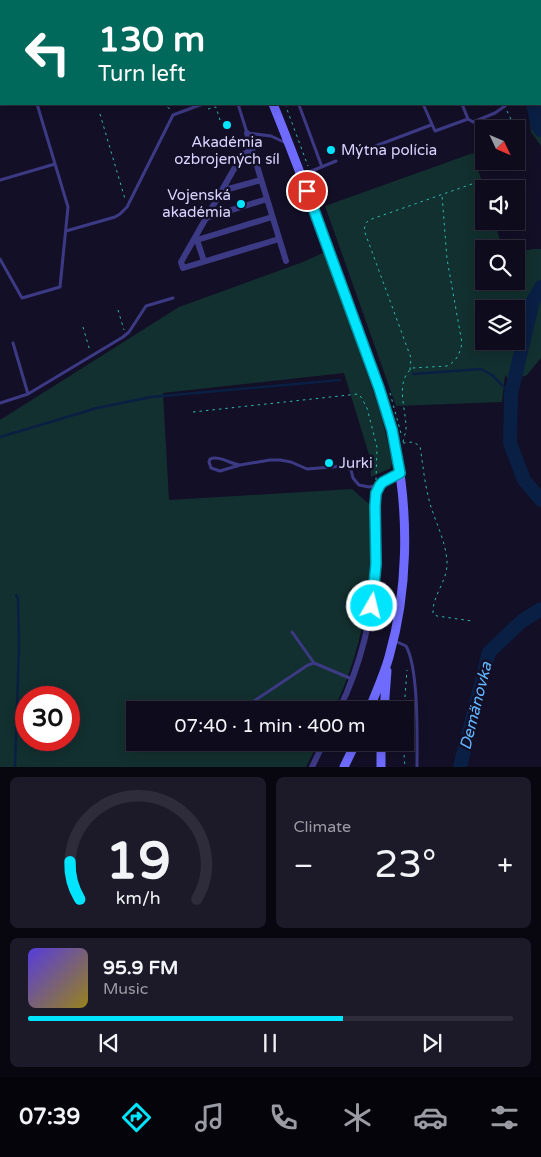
<!DOCTYPE html>
<html lang="en">
<head>
<meta charset="utf-8">
<style>
	:root { --surface:#0e0b1c; --page:#1c1929; --text:#f1f3f6; --muted:#9b9ba3; --line:#2e2b3b; --accent:#00e5ff }
	body { margin:0; font-family:"Varela Round",sans-serif; background:var(--page); color:var(--text); height:100vh; display:flex; flex-direction:column; font-size:19px; white-space:nowrap }
	* { box-sizing:border-box; margin:0 }
	p { font-size:16px; color:var(--muted) }
	.icon { flex:none; width:28px; height:28px; fill:none; stroke:currentColor; stroke-width:2; stroke-linecap:round; stroke-linejoin:round }
	.map { position:relative; height:767px; overflow:hidden }
	.panel { display:flex; flex-direction:column; gap:10px; padding:10px; background:#08060f; flex:1 }
	.panel>* { flex:none }
	.banner { position:absolute; left:0px; top:0px; width:541px; height:105px; box-shadow:0 2px 12px #0003,0 0 0 1px var(--line); background:#00695c; color:#fff; overflow:hidden }
	.needle { width:32px; rotate:134deg }
	.fabs { position:absolute; left:475px; top:120px; display:grid; gap:10px }
	.fabs a { display:grid; place-items:center; width:50px; height:50px; border-radius:0px; background:var(--surface); box-shadow:0 2px 12px #0003,0 0 0 1px var(--line); font-size:25px }
	.speed { position:absolute; left:15px; top:686px; display:flex; gap:10px; font-size:25px; font-weight:700; text-align:center }
	.speed>* { display:grid; place-content:center; width:65px; height:65px; border-radius:50%; background:var(--surface); box-shadow:0 2px 12px #0003,0 0 0 1px var(--line); line-height:1 }
	.speed .limit { border:8px solid #d22; background:#fff; color:#111 }
	.pin { position:absolute; display:grid; place-items:center; width:42px; height:42px; color:#fff; margin:-21px; border:2px solid #fff; border-radius:50%; box-shadow:0 1px 5px #0007 }
	.me { position:absolute; width:55px; margin:-28px; rotate:8deg; stroke-linejoin:round; filter:drop-shadow(0 0 4px #0008) }
	.turn { display:flex; align-items:center; gap:18px; height:105px; padding:0 15px; font-size:22px }
	.turn .icon { width:65px; height:65px; stroke-width:2.5 }
	.turn b { display:block; font-size:35px; line-height:42px }
	.big { font-size:38px; font-weight:600; line-height:1.1 }
	.panel .tile { flex:1; display:flex; flex-direction:column; justify-content:center; gap:8px; min-width:0; padding:0 18px; border-radius:8px; background:var(--page) }
	.panel .dial { align-items:center; gap:0 }
	.dial svg { height:130px; overflow:visible; fill:none; stroke:var(--line); stroke-width:7; stroke-linecap:round; text-anchor:middle }
	.dial text { fill:var(--text); stroke:none }
	.song { display:flex; align-items:center; gap:15px }
	.cover { width:60px; height:60px; border-radius:8px; background:linear-gradient(135deg,hsl(250 70% 55%),hsl(50 70% 35%)) }
	.played { height:5px; border-radius:2px; background:linear-gradient(90deg,var(--accent) 65%,var(--line) 65%) }
	.keys { display:flex; justify-content:space-around; direction:ltr }
	.heat { display:flex; justify-content:space-between; align-items:center; font-size:28px; direction:ltr }
	.panel .tiles { flex:1; display:grid; gap:10px; grid-template-columns:1fr 1fr }
	.tile:last-child { grid-column:span 2 }
	.trip { position:absolute; left:126px; top:701px; width:288px; height:50px; border-radius:0px; background:var(--surface); box-shadow:0 2px 12px #0003,0 0 0 1px var(--line); font-weight:600; line-height:50px; text-align:center }
	.dock { display:flex; height:80px; justify-content:space-around; align-items:center; background:#06040b; color:var(--muted) }
	.dock .icon { width:35px; height:35px }
	.dock .current { color:var(--accent) }
	.dock b { font-size:22px; color:var(--text) }
	.map>svg:first-child { display:block }
</style>
</head>
<body>
<div class="map">
<svg width="541" height="767" viewBox="0 0 541 767">
	<rect width="100%" height="100%" fill="#130f26"/>
	<path fill="#12302f" fill-rule="evenodd" d="M468 0H541V146L531 132 528 104H540V1Z
		M473 153 484 189V221H494L503 249H484V281H516V252L533 249H541V358L527 375 510 381 505 375 502 402 396 406 325 206ZM484 309H516V341H484Z
		M325 252 374 394 382 418 392 462 391 468 371 477 370 458 344 373 163 393 169 500 352 489 369 504C374 579 366 641 334 710H135V742L318 743 306 767H0V420L179 307 303 262ZM26 698H69V740H26Z"/>
	<g fill="none" stroke-linecap="round" stroke-linejoin="round">
		<path stroke="#0a1f44" stroke-width="2.5" d="M229 0V1
			M413 374 481 369 492 375 511 394
			M0 437 97 408 151 397 340 380
			M15 767 19 648 18 598 16 595"/>
		<path stroke="#0a1f44" stroke-width="14" d="M540 42 541 38
			M533 104 538 126 541 130
			M541 287 533 301 511 394 510 443 524 480 541 500
			M460 767 489 652 522 621 541 609"/>
		<path stroke="#2fb8b0" stroke-width="1" stroke-dasharray="2.5 4" stroke-linecap="butt" d="M41 0V1
			M135 1 139 0
			M399 1 402 0
			M162 104 172 110
			M285 104 308 166
			M208 109 216 107 220 120
			M507 111 522 142V151
			M100 114 125 199
			M311 177 316 190
			M118 310 124 330
			M83 327 90 351
			M410 370 411 358 364 230 366 223 369 220 472 184
			M390 393 402 437
			M193 412 358 394 361 397 367 408 377 447 376 480
			M403 442C404 438 405 434 406 430 407 411 394 383 412 368L447 366C457 361 460 353 462 343L447 259 442 195
			M403 443 413 442 420 446C423 466 425 487 431 507 437 525 446 543 447 562 448 581 432 595 433 614L437 616 472 621
			M404 710 407 670
			M403 742 405 767"/>
		<path stroke="#3d3a85" stroke-width="3" d="M15 0 16 1
			M164 0 165 1
			M197 104 200 105 205 104
			M238 104 247 133 271 136 286 143
			M423 104 435 131 468 119 462 104
			M299 105 322 167
			M468 119 473 122 495 113 505 106 504 104
			M349 156 431 125
			M302 175 336 161
			M0 180 55 164
			M66 231 115 217 120 214 127 207 173 115 200 105
			M0 259 22 298 60 287 68 207 37 104
			M13 343 28 394
			M0 403 28 394 123 337 129 332 146 306 173 298
			M240 465C230 464 219 455 210 459L209 462 211 468 220 471 240 465 270 460H280L291 462 307 469 344 466 351 470 353 478 359 485 369 487 379 485
			M292 632 314 663 352 679
			M395 641 406 646C419 669 417 739 417 767
			M254 701 308 665 314 663"/>
		<path stroke="#3d3a85" stroke-width="6" d="M247 133 286 261
			M252 150 242 155 181 262 183 268 279 239
			M221 191 261 180
			M206 218 267 199
			M196 237 204 261
			M197 240 272 217
			M339 710C361 664 373 615 376 565 377 545 371 509 377 492 380 481 391 478 400 473
			M312 767 324 742"/>
		<path stroke="#6f6bff" stroke-width="9" d="M238 0V1
			M273 104C298 165 320 226 343 288 362 341 386 395 396 450 409 517 408 591 389 657 384 675 376 692 369 710
			M384 710 387 671
			M344 767 356 742
			M381 767V742"/>
	</g>
	<g fill="none" stroke-linecap="round" stroke-linejoin="round">
		<g stroke="#0095a6" stroke-width="12">
			<path id="route" d="M307 191 379 388 392 430 400 473 383 482 380 485 376 493 375 506 376 564 372 606"/>
		</g>
		<use href="#route" stroke="#00e5ff" stroke-width="9"/>
	</g>
	<g fill="#00e5ff" stroke="#130f26" stroke-width="2">
		<circle cx="227" cy="125" r="5"/>
		<circle cx="331" cy="150" r="5"/>
		<circle cx="241" cy="204" r="5"/>
		<circle cx="329" cy="463" r="5"/>
	</g>
	<g text-anchor="middle" dominant-baseline="central" stroke-width="5" stroke-linejoin="round" paint-order="stroke">
		<g font-size="15" fill="#d9d4ff" stroke="#130f26" text-anchor="start">
			<text x="227" y="142" text-anchor="middle">Akadémia<tspan x="227" dy="17">ozbrojených síl</tspan></text>
			<text x="341" y="150">Mýtna polícia</text>
			<text x="231" y="195" text-anchor="end">Vojenská<tspan x="231" dy="17">akadémia</tspan></text>
			<text x="339" y="463">Jurki</text>
		</g>
		<g font-size="16" font-style="italic" fill="#62b6ff" stroke="#130f26">
			<text transform="translate(476 706) rotate(-76)">Demänovka</text>
		</g>
	</g>
</svg>
<div class="fabs">
<a><svg class="needle" viewBox="-14 -14 28 28"><path d="M0-13l5 13h-10z" fill="#e53935"/><path d="M0 13l5-13h-10z" fill="#9b9ba3"/></svg></a>
<a><svg class="icon" aria-label="sound" viewBox="0 0 24 24"><path d="M4 9h4l5-4v14l-5-4H4zM17 9q2 3 0 6"/></svg></a>
<a><svg class="icon" aria-label="search" viewBox="0 0 24 24"><circle cx="10" cy="10" r="6"/><path d="M15 15l6 6"/></svg></a>
<a><svg class="icon" aria-label="layers" viewBox="0 0 24 24"><path d="M12 4l9 5-9 5-9-5zM3 14l9 5 9-5"/></svg></a>
</div>
<div class="speed"><div class="limit">30</div></div>
<div class="pin" style="left:307px;top:191px;background:#d93025"><svg class="icon" aria-label="arrive" viewBox="0 0 24 24"><path d="M6 21V4h12l-3 4 3 4H6"/></svg></div>
<svg class="me" style="left:372px;top:606px" viewBox="-20 -20 40 40"><circle r="17" fill="#00e5ff" stroke="#fff" stroke-width="3"/><path d="M0-11L8 9 0 5-8 9z" fill="#fff"/></svg>
<div class="trip">07:40 · 1 min · 400 m</div>
<div class="banner">
<div class="turn"><svg class="icon" aria-label="left" viewBox="0 0 24 24"><path d="M17 20v-9H6M10 6l-5 5 5 5"/></svg><div><b>130 m</b>Turn left</div></div>
</div>
</div>
<section class="panel">
<div class="tiles">
<div class="tile dial"><svg viewBox="0 0 100 80">
<path d="M14 69A42 42 0 1 1 86 69"/>
<path d="M14 69A42 42 0 0 1 8 46" stroke="#00e5ff"/>
<text x="50" y="56" font-size="32" font-weight="700">19</text>
<text x="50" y="72" font-size="11">km/h</text>
</svg></div>
<div class="tile"><p>Climate</p>
<div class="heat"><a>−</a><b class="big">23°</b><a>+</a></div>
</div>
<div class="tile">
<div class="song"><i class="cover"></i><div><b>95.9 FM</b><p>Music</p></div></div>
<div class="played"></div>
<div class="keys"><svg class="icon" aria-label="previous" viewBox="0 0 24 24"><path d="M18 5L8 12l10 7zM5 5v14"/></svg><svg class="icon" aria-label="pause" viewBox="0 0 24 24"><path d="M8 5v14M16 5v14"/></svg><svg class="icon" aria-label="next" viewBox="0 0 24 24"><path d="M6 5l10 7-10 7zM19 5v14"/></svg></div>
</div>
</div>
</section>
<nav class="dock">
<b>07:39</b>
<svg class="icon current" aria-label="directions" viewBox="0 0 24 24"><path d="M12 3l9 9-9 9-9-9zM9 14v-3h6M13 9l2 2-2 2"/></svg>
<svg class="icon" aria-label="music" viewBox="0 0 24 24"><path d="M9 18V5l10-2v13"/><circle cx="6" cy="18" r="3"/><circle cx="16" cy="16" r="3"/></svg>
<svg class="icon" aria-label="phone" viewBox="0 0 24 24"><path d="M5 4h4l2 5-3 2q2 4 5 5l2-3 5 2v4C11 20 4 13 5 4z"/></svg>
<svg class="icon" aria-label="climate" viewBox="0 0 24 24"><path d="M12 3v18M4 7l16 10M4 17L20 7"/></svg>
<svg class="icon" aria-label="car" viewBox="0 0 24 24"><path d="M5 17H2v-5l4-1 3-4h7l3 4 3 1v5h-3M9 17h6M6 11h13"/><circle cx="7" cy="17" r="2"/><circle cx="17" cy="17" r="2"/></svg>
<svg class="icon" aria-label="filters" viewBox="0 0 24 24"><path d="M4 7h16M4 17h16"/><circle cx="9" cy="7" r="2"/><circle cx="15" cy="17" r="2"/></svg>
</nav>
</body>
</html>
